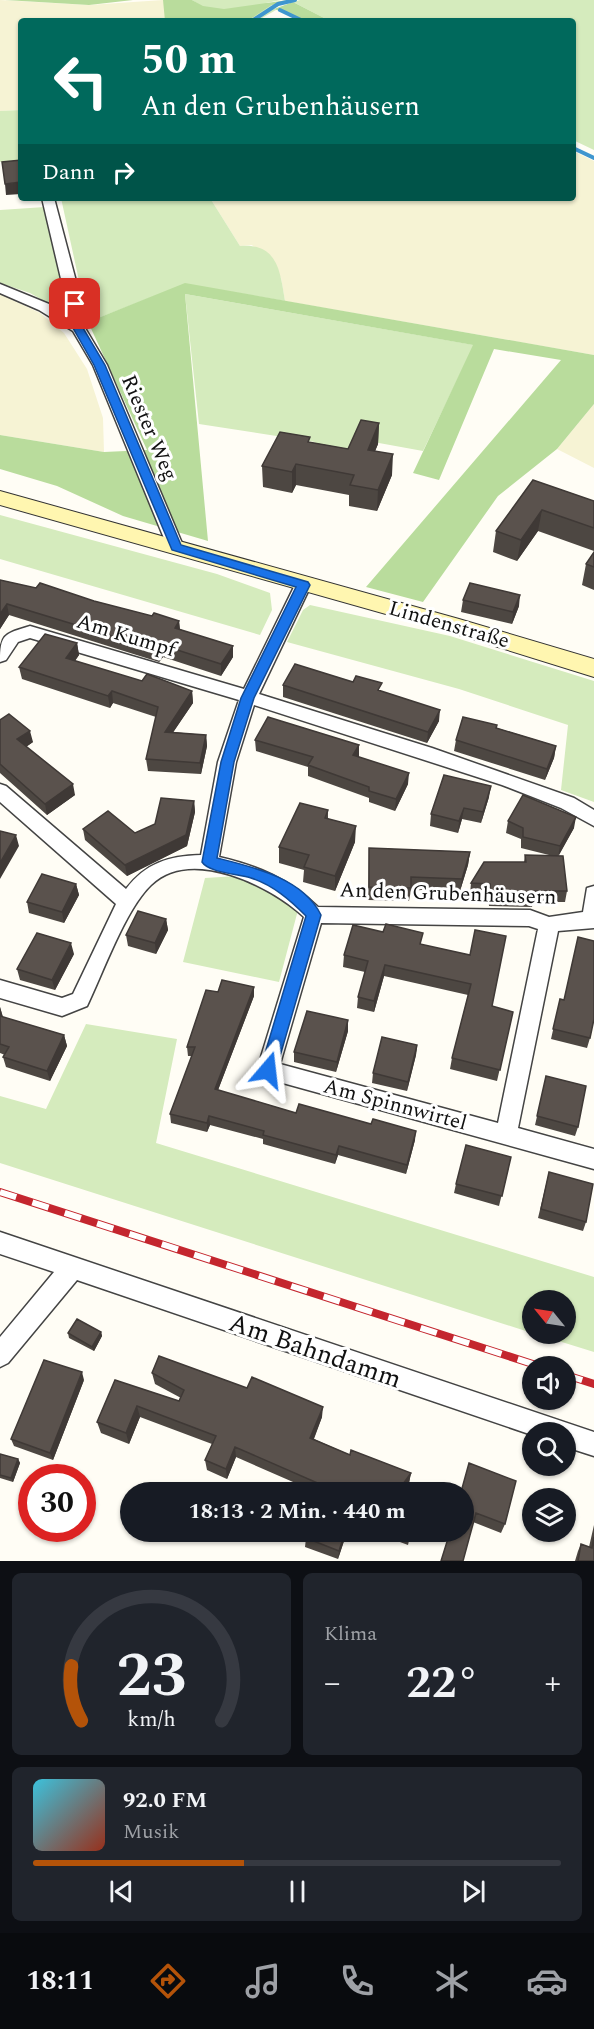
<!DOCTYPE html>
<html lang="de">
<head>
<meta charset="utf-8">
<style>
	:root { --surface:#171b24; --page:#20242c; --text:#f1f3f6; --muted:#9ea1a6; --line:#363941; --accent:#b45309 }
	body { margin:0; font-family:Spectral,serif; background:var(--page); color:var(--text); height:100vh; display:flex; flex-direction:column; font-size:22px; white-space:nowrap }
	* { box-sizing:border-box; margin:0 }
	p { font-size:20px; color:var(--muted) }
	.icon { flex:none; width:33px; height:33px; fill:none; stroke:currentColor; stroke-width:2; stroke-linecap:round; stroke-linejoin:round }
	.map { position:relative; height:1561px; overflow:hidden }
	.panel { display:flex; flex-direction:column; gap:12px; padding:12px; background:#0d0f14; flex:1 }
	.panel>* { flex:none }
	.guide { position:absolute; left:18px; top:18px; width:558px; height:183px; border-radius:6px; box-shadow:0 2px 4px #0004; background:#00695c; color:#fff; overflow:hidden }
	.needle { width:39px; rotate:300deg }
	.tools { position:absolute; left:522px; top:1290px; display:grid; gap:12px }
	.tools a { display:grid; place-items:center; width:54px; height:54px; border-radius:50%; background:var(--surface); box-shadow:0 2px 4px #0004; font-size:30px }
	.speed { position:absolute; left:18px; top:1464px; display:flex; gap:12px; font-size:30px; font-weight:700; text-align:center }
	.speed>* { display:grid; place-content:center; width:78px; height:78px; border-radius:50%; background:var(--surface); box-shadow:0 2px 4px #0004; line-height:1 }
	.speed .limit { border:9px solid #d22; background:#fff; color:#111 }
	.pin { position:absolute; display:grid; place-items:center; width:51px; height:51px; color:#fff; margin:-26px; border-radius:12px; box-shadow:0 3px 9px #0006 }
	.me { position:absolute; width:66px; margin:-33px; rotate:17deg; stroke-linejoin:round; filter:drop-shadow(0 0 4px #0008) }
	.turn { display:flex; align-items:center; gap:21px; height:126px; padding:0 24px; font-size:27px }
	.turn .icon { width:78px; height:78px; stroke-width:2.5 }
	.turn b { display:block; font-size:42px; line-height:51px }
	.then { display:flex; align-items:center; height:57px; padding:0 24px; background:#0003; gap:12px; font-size:22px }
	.big { font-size:45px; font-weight:700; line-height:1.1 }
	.panel .card { flex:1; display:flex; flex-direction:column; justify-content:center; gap:9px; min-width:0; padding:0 21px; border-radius:9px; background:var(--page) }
	.panel .dial { align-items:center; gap:0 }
	.dial svg { height:156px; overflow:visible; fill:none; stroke:var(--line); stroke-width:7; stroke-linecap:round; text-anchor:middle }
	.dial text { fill:var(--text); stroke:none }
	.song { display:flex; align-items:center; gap:18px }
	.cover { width:72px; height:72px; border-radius:9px; background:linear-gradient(135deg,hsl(190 70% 55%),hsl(10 70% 35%)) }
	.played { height:6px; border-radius:3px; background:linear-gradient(90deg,var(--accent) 40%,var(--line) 40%) }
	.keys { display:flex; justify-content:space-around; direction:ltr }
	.heat { display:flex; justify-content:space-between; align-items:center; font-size:33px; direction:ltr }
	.panel .tiles { flex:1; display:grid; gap:12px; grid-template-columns:1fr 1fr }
	.card:last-child { grid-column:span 2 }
	.trip { position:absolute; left:120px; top:1482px; width:354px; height:60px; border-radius:30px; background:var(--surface); box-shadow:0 2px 4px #0004; font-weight:700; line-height:60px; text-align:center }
	.menu { display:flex; height:96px; justify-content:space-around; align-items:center; background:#090b0e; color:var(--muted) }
	.menu .icon { width:42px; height:42px }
	.menu .current { color:var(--accent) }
	.menu b { font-size:27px; color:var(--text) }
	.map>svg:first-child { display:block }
</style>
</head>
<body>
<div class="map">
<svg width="594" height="1561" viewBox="0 0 594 1561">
	<rect width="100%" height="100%" fill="#fffdf5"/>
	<path fill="#f6f3d4" d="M0 0 89 5 163 0 166 9 165 21H21V110L0 111Z
		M573 151 594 161V355L285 301 281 278 252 245 240 246 210 198H573Z
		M0 294 40 313 64 333 87 369 103 418 104 452 0 435Z
		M594 404V468L557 449Z"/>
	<path fill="#d5ebbd" d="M192 0H281L266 3 276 10 257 21H165L200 5Z
		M300 0H594V150L573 140V21H330L293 2Z
		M21 110V160L0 162V111Z
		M61 198H210L240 246C278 243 280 271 285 301L185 284 88 322Z
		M45 207 71 312 67 314 30 293 0 283V210Z
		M185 294 474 345 423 451 357 439 348 459 312 452 315 442 199 424Z
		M0 515 217 574 270 593 272 610 260 635 0 559Z
		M310 605 450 636 594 681V802L561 790 568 725 459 689 287 642 303 610Z
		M237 876 262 886 298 910 279 982 183 962 205 878Z
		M86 1024 177 1039 156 1143 594 1277V1352L536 1334H566V1300H532V1333L0 1163V1096L46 1109Z"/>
	<path fill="#b9dc9c" d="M5 0H133L89 5Z
		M163 0H192L203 6 224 9 288 0 270 6 247 21H165Z
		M293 2 330 21H307L274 9Z
		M185 283 594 355V404L557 449 498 496 423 602 366 587 561 360 494 349 439 480 413 473 473 345 185 294 208 541 123 516 57 486 0 469V435L104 452 147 450 88 322Z"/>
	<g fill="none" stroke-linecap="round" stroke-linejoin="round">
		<path stroke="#3f96cf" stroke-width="4" d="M280 10 303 21
			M252 21 278 4 295 0
			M573 148 594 158"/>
		<g stroke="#444" stroke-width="3">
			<path id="street" d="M42 198H54L82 304 85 328 107 365 184 548 182 552 176 553 168 548 93 365 73 331 39 310 0 293V284L49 304 70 317Z
				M303 580 311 585 259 694 432 748 574 798 594 810V826L561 808 502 785 254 705 236 762 219 857C258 866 289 879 318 907L530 910 549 917 583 912 587 888 594 886V928L558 931 518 1128 594 1149V1169L261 1077 257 1070 304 917C271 886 191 846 151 885 125 910 103 973 87 1006L62 1016 0 998V980L62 998 73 994 116 904 0 802V784L6 786 126 889C146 863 168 856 201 855L218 762 239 700 30 638 18 642 6 660 0 662C0 634 4 634 30 626L244 689 295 585ZM321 923 529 926 538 929 498 1123 280 1064Z
				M0 1232 594 1432V1456L566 1447V1432H532V1435L77 1280 8 1363 0 1367V1337L54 1272 0 1254Z"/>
		</g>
		<g stroke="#333" stroke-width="2">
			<path id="secondary" d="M0 491 459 619 594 659V677L453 633 0 505Z"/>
		</g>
		<use href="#street" fill="#fff" fill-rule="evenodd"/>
		<use href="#secondary" fill="#fff6b0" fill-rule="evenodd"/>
		<g stroke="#c4262e" stroke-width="8">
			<path id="rail" d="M0 1192 539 1366
				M566 1375 594 1384"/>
		</g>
		<use href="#rail" stroke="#fff" stroke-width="6" stroke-dasharray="17" stroke-linecap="butt"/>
	</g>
	<path fill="#4d4742" d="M379 423 378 444 375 451 392 475 377 511 349 506V495L296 485 292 493 263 487 262 466 310 442 348 449Z
		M533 480 594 501V551L538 531 517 561 493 552 496 531Z
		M594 552V590L582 585 586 564Z
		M0 580 94 601 152 616 179 621 180 629 233 657 221 676 163 657 159 662 9 615 0 629Z
		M463 600 519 606 512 624 461 612Z
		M77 643 79 655 75 661 142 681 192 691 193 703 173 732 206 735 207 746 201 774 148 771 146 759 156 717 113 703 110 708 22 679 19 667Z
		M283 685 381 691 439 721 427 743 283 697Z
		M0 720 33 742 26 747 75 795 47 815 0 773Z
		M497 728 556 746 554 758 545 780 454 751 456 740Z
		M255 740 359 757 408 784 395 811 369 802V798L308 776V767L256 751Z
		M489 797 481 823 462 819 458 833 430 826 431 814Z
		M194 801 195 812 187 846 127 876 85 840 83 829 135 833 155 824Z
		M328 810V819L355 842 335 891 303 882 304 870 279 863V847Z
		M508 821 574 828 558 856 567 891 565 902H533L532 907 489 906 488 894H470L471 883 524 862 525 855 553 856 521 848V839L506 833Z
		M369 848 470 852 468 865 460 891 411 890 409 901 368 900Z
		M76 884 79 895 64 923 29 913 27 902Z
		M166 919 168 930 156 954 128 946 126 935Z
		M422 945 470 955 492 1006 513 1012 497 1081 450 1069 452 1058 468 995 384 976 374 1012 357 1008 358 997 365 972 343 967 344 955Z
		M74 954 55 990 20 980 17 969Z
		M218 992 254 996 218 1090 296 1113 415 1140 406 1174 338 1155 335 1164 263 1144V1139L210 1125 207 1132 171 1123 170 1114 192 1056H188L187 1047Z
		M560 999 563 1000 590 1038 587 1048 551 1039Z
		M0 1007 3 1017 64 1035 67 1046 50 1081 6 1067 3 1057 5 1055 0 1053Z
		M348 1020V1031L336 1072 294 1062V1052Z
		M417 1045 416 1055 407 1091 372 1083 373 1073Z
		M544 1086 578 1127 575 1136 535 1125Z
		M511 1157 499 1206 454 1193 456 1184Z
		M549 1172 586 1222 583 1231 538 1218Z
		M101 1332 102 1336 94 1351 69 1338 68 1333Z
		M152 1373 322 1417 314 1439 350 1455 411 1473 409 1483 405 1488 409 1492H316L236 1457 227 1479 207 1470 205 1460 212 1444 140 1417 129 1444 101 1433 97 1422 115 1380 179 1401 181 1398 155 1384Z
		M84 1380 53 1460 14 1446 11 1439Z
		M0 1454 18 1459 20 1463 13 1482 0 1478Z
		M464 1492 505 1524 501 1533 473 1522Z
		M594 1525V1561H575L578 1551 581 1544 589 1547Z
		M347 1532 338 1559 305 1547 306 1538Z
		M373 1532H411L408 1545Z"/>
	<path fill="#3f3936" d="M21 182V194L6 195 5 184Z
		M379 423 378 444 367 471 368 450Z
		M393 454 392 475 377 511 378 490Z
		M296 464V485L292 493V472Z
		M542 510 538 531 517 561 521 540Z
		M520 595 519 606 512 624 513 612Z
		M7 604 9 615 0 629V614Z
		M179 621 180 633 175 628Z
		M77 643 79 655 68 670 66 658Z
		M162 645 163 657 159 662 158 650Z
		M233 646V657L221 676V664Z
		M112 691 113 703 110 708 108 696Z
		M192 691 193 703 166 743 165 732Z
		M440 710 439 721 427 743 428 732Z
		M30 731 33 742 20 751 17 739Z
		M206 735 207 746 201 774 200 763Z
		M359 745V757L353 755Z
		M556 746 554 758 545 780 547 769Z
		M409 773 408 784 395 811 396 799Z
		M73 784 75 795 47 815 45 804Z
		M491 786 489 797 481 823 483 812Z
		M194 801 195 812 187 846 127 876 125 865Z
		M464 808 462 819 458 833 459 821Z
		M576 817 574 828 558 857 560 846Z
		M356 826 355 842 335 891V876Z
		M16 835 19 846 0 879V863Z
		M470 852 468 865 460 891 462 879Z
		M76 884 79 895 64 923 62 912Z
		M166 919 168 930 156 954 155 943Z
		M71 943 74 954 55 990 52 980Z
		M385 965 384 976 374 1012V1001Z
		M254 987V996L215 1098V1089Z
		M0 1007 3 1018 0 1024Z
		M348 1020V1031L336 1072 337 1062Z
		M64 1035 67 1046 50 1081 47 1071Z
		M417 1045 416 1055 407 1091 408 1082Z
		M209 1116 210 1125 207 1132V1123Z
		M416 1131 415 1140 406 1174 407 1165Z
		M339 1146 338 1155 335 1164 336 1155Z
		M101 1332 102 1336 94 1351 92 1347Z
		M82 1372 84 1380 53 1460 50 1453Z
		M137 1406 140 1417 129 1444 126 1433Z
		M323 1407 322 1417 310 1448V1438Z
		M235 1447 236 1457 227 1479 226 1469Z
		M18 1459 20 1463 13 1482 11 1478Z
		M411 1473 409 1483 402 1492 403 1484Z
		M345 1532H347L338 1559 339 1551Z"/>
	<path fill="#5a524d" stroke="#3f3936" stroke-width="1.5" d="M21 160V182L5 184 2 162Z
		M361 420 379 423 368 450 393 454 378 490 350 485 354 475 296 464 292 472 262 466 280 432 310 437 308 442 348 449Z
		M533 480 594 501V528L542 510 521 540 496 531Z
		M594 552V567L586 564Z
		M0 580 36 588 40 583 94 601 152 616 154 613 179 621 175 628 233 646 221 664 162 645 158 650 7 604 0 614Z
		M470 583 520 595 513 612 463 600Z
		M45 634 77 643 66 658 142 681 147 674 192 691 165 732 206 735 200 763 146 759 158 707 112 691 108 696 19 667Z
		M295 664 353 682 356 676 382 683 378 690 440 710 428 732 283 685Z
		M9 714 30 731 17 739 73 784 45 804 0 764V720Z
		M268 717 359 745 353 755 409 773 396 799 369 791V787L308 765 313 757 255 740Z
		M463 717 497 725 496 728 556 746 547 769 456 740Z
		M444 775 491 786 483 812 464 808 459 821 431 814Z
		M523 795 576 817 560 846 523 837V828L508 821Z
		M161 798 194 801 186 835 125 865 83 829 108 811 135 833 155 824Z
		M300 803 328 810 325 818 356 826 335 876 304 867 309 855 279 847Z
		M0 831 16 835 0 863Z
		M369 848 470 852 462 879 411 877V888L369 887Z
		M525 855 563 856 567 891H534V896L490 895V884L471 883 484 862H526Z
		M42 874 76 884 62 912 27 902Z
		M138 911 166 919 155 943 126 935Z
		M386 924 423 933 420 944 470 955 475 930 506 936 492 1006 513 1012 500 1070 452 1058 471 984 385 965 374 1001 358 997 368 961 344 955 353 925 383 932Z
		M37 933 71 943 52 980 17 969Z
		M578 937 594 941V1019L590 1038 553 1029 560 999 564 1000Z
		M222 980 254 987 215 1089 296 1113 299 1104 371 1124 373 1119 416 1131 407 1165 339 1146 336 1155 263 1135 264 1131 209 1116 207 1123 170 1114 195 1047H187L206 990 218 992Z
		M307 1011 348 1020 337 1062 294 1052Z
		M0 1016 64 1035 47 1071 3 1057 9 1047 0 1044Z
		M382 1037 417 1045 408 1082 373 1073Z
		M546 1076 586 1086 578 1127 537 1116Z
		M466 1145 511 1157 502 1196 456 1184Z
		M549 1172 593 1184 586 1222 541 1209Z
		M77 1319 101 1332 92 1347 68 1333Z
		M159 1356 247 1388 252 1377 323 1407 310 1438 350 1455 351 1450 411 1473 403 1484 409 1492H320L322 1485 235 1447 226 1469 205 1460 216 1436 137 1406 126 1433 97 1422 115 1380 179 1401 184 1390 152 1373Z
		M44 1360 82 1372 50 1453 11 1439Z
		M0 1454 18 1459 11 1478 0 1475Z
		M469 1463 516 1481 505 1524 476 1513 463 1561H441L450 1532H464V1492H461Z
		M308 1532H345L339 1551 306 1538Z
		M398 1532H411L410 1536Z
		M594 1537V1561H578L581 1544 592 1548Z"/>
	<path fill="#1a73e8" stroke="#114b97" stroke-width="1.5" d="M75 301 80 304 83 328 105 365 181 545 308 582 310 585 254 698 234 762 217 858C253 867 303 878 321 915L276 1070 273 1075 268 1077 262 1075 260 1070 306 916C290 900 273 885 251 878 239 874 209 873 202 862L221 762 241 698 296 587 172 550 94 365 73 328 70 304Z"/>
	<g text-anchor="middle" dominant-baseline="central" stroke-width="6" stroke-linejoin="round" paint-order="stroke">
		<g font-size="21" fill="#111" stroke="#fff">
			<text transform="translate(149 428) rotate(67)">Riester Weg</text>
			<text transform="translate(449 625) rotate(16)">Lindenstraße</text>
			<text transform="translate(126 636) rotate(17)">Am Kumpf</text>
			<text transform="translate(448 894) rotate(2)">An den Grubenhäusern</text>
			<text transform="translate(395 1105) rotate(15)">Am Spinnwirtel</text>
		</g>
		<g font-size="26" fill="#111" stroke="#fff">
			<text transform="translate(315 1351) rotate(19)">Am Bahndamm</text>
		</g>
	</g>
</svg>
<div class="tools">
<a><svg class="needle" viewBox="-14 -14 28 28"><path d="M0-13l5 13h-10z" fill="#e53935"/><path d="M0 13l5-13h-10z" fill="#9ea1a6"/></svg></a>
<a><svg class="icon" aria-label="sound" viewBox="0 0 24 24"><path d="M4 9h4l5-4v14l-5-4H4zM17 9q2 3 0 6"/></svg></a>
<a><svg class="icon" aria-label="search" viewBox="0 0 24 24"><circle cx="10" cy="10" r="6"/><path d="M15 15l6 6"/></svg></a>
<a><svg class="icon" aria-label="layers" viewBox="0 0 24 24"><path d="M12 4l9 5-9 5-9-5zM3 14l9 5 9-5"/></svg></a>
</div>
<div class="speed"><div class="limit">30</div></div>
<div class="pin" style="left:75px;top:304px;background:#d93025"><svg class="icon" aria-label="arrive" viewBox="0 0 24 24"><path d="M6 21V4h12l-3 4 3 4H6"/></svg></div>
<svg class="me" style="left:268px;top:1070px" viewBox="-20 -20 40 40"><path d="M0-17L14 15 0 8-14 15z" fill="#1a73e8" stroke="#fff" stroke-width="4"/></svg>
<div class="trip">18:13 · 2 Min. · 440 m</div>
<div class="guide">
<div class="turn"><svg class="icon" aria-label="left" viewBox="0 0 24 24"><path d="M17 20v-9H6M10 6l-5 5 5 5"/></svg><div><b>50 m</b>An den Grubenhäusern</div></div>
<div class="then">Dann<svg class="icon" aria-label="right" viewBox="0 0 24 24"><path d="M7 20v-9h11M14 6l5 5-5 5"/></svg></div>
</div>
</div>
<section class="panel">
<div class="tiles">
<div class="card dial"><svg viewBox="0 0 100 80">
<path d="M14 69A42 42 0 1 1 86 69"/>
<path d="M14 69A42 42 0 0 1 9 41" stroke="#b45309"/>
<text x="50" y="56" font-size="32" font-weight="700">23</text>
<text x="50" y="72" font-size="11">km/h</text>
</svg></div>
<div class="card"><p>Klima</p>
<div class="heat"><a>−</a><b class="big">22°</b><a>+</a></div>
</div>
<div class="card">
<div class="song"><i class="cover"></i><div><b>92.0 FM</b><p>Musik</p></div></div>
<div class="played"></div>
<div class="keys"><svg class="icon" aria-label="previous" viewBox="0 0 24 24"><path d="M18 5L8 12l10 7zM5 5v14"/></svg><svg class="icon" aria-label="pause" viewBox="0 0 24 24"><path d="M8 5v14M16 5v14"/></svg><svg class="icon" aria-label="next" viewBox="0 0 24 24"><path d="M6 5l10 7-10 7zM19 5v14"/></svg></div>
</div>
</div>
</section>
<nav class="menu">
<b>18:11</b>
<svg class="icon current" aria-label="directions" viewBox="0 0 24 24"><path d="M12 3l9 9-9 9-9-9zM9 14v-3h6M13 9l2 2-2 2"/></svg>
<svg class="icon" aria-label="music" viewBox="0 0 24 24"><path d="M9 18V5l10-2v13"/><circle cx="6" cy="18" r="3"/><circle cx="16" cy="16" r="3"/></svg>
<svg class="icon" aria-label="phone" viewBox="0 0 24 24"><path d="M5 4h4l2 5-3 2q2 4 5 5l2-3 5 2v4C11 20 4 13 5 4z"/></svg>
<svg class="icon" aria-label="climate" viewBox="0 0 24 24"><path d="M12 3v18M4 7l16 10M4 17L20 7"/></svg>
<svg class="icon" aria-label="car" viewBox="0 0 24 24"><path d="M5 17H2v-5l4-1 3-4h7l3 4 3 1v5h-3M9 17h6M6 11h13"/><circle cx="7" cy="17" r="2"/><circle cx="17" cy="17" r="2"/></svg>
</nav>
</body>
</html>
